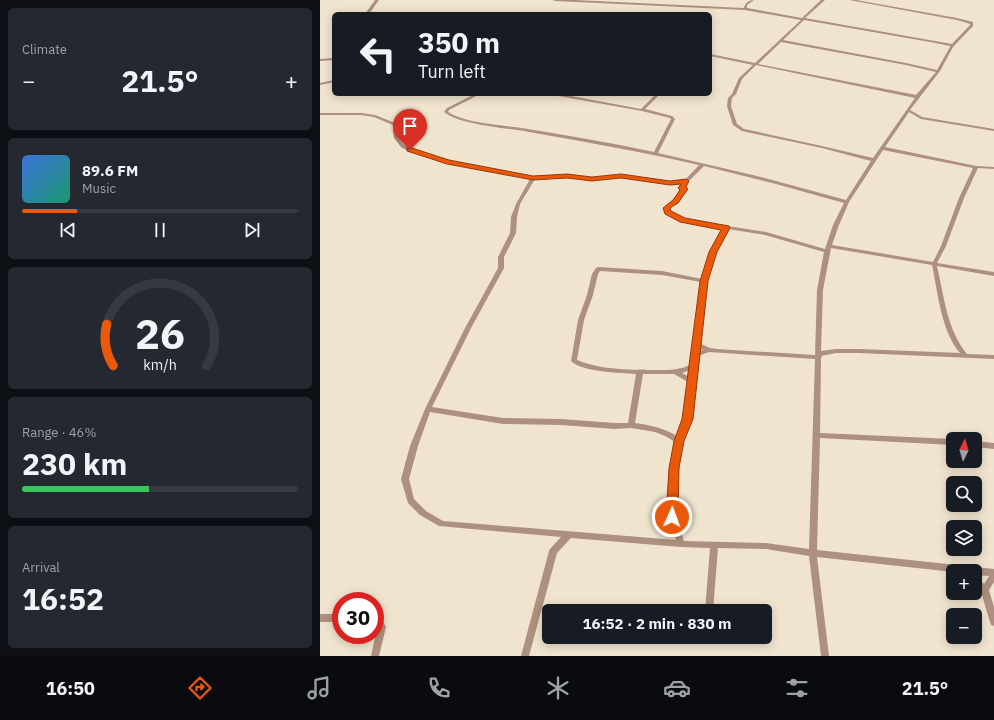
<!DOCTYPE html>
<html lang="en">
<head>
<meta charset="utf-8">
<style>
	:root { --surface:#171b24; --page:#242831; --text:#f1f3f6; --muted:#9ea1a6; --line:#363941; --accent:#ea580c }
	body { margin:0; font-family:"IBM Plex Sans",sans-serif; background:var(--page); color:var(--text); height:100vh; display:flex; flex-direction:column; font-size:15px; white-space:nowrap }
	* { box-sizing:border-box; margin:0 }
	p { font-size:13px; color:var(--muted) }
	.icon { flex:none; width:22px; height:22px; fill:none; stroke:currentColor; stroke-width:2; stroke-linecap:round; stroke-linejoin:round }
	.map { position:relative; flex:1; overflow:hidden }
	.sheet { display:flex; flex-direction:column; gap:8px; padding:8px; background:#0d0f14; width:320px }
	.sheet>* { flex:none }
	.banner { position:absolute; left:12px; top:12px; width:380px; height:84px; border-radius:6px; box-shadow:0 2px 10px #0003; background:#171b24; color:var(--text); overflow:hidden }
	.needle { width:26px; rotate:5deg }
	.fabs { position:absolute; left:626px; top:432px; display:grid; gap:8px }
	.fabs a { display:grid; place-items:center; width:36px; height:36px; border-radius:6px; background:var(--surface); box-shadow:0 2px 10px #0003; font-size:20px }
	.speed { position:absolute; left:12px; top:592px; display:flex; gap:8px; font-size:20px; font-weight:700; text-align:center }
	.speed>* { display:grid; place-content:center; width:52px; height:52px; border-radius:50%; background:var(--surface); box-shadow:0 2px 10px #0003; line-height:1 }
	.speed .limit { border:6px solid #d22; background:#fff; color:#111 }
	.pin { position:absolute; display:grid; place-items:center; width:34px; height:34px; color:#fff; margin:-41px -17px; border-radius:50% 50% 50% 0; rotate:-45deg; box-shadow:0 0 4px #0007 }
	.pin .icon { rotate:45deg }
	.me { position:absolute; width:44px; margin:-22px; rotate:2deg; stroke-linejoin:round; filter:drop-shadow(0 0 3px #0008) }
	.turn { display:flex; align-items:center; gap:14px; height:84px; padding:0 20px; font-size:18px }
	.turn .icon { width:52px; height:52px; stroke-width:2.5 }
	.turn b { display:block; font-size:28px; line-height:34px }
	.big { font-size:30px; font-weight:800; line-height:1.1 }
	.sheet .widget { flex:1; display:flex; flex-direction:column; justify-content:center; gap:6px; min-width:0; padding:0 14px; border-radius:6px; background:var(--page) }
	.sheet .dial { align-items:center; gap:0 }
	.dial svg { height:104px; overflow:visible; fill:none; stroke:var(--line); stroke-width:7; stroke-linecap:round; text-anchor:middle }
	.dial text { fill:var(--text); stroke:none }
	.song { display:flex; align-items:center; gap:12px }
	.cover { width:48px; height:48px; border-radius:6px; background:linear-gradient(135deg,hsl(220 70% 55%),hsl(160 70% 35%)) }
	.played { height:4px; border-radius:2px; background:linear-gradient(90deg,var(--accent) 20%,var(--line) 20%) }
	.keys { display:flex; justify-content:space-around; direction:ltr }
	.heat { display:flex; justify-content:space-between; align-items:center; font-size:22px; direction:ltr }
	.charge { height:6px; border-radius:3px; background:linear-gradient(90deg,#34c759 46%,var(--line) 0) }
	.trip { position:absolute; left:222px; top:604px; width:230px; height:40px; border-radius:6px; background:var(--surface); box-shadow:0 2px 10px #0003; font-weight:800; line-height:40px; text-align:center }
	.tabs { display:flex; height:64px; justify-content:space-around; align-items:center; background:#090b0e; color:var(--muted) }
	.tabs .icon { width:28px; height:28px }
	.tabs .selected { color:var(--accent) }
	.tabs b { font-size:18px; color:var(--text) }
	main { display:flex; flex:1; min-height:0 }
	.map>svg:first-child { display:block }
</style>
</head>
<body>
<main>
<section class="sheet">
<div class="widget"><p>Climate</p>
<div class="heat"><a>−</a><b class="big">21.5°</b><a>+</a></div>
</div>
<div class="widget">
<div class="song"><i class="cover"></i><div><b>89.6 FM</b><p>Music</p></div></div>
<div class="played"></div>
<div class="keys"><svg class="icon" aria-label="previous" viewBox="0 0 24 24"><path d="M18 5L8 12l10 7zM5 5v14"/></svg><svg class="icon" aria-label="pause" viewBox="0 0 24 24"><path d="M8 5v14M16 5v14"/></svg><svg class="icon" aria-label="next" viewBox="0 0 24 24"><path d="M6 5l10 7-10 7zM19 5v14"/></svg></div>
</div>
<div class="widget dial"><svg viewBox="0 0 100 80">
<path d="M14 69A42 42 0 1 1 86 69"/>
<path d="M14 69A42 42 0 0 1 9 37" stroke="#ea580c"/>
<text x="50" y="56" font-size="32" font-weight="700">26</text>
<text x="50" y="72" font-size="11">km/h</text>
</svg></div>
<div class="widget"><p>Range · 46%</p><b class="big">230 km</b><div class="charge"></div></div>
<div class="widget"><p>Arrival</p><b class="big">16:52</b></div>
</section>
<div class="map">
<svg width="674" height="656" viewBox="0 0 674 656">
	<rect width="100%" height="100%" fill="#f0e4cf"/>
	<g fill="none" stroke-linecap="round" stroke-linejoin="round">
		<path fill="#ad907f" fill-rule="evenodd" d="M55 0H59L49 14H45Z
			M233 0H255L424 8C425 3 429 0 434 0L427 5V8L482 18 501 0H505L485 18 632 44 650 25V24L637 20 529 0H536L637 18 653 22V26L633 47 620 71 590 110 602 117 674 129V131L601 119 589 112 565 147 656 166 674 167V169L658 168 644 198 626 246 617 263 674 272V276L617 266C624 296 627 330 647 354L674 355V359L539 353H516L501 356 502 357 501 358 500 433 633 439V445L500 438 497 550 674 569V582L669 590 674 607V626L671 625 670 622 661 592 655 586V577L658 578 664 584 669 576 655 575V571H633V572L497 557 509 656H501L489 556 446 549 398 548 393 611H385L390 548 361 547 251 538 237 553 209 656H201L229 551 230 549 241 537 119 526 100 515 88 503 81 479 90 446 105 409 145 328 178 268V257L190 233 191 217 196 204 210 179 127 163 88 151 81 147 74 138 73 130 74 126 73 125 54 117 41 115H0V113H41L55 115 75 123 78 126C76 134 78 140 84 145 91 150 100 152 107 154 138 164 171 169 203 176L213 177 247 175 272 178 301 175 350 182 365 180 379 165C323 152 266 142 209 132 188 128 140 125 124 112L127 108 155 94H160L129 110 128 112C147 124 185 125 208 129 250 136 292 143 334 152L351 119 350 118 322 111 233 95 231 94H240L321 109 336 94H340L325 109 352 116 355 119 338 153 437 176 526 200 551 161 502 148 422 131 413 125 407 106 408 98 412 94 419 78 433 65 390 56V54L435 63 481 20 425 10 235 1ZM484 20 610 42 630 46V47L617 70 586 63 463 40ZM461 42 586 65 616 72 596 95 438 64ZM436 65 595 98 553 158 502 146 424 129 417 124 411 106 412 98 416 94 422 79ZM563 150 653 168 639 198 621 246 613 262 512 245 519 225 529 202ZM384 166 456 184 524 203 513 225 505 249 446 232 363 219 349 211V208L357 202 366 189 365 187 368 182ZM247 177 272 180 301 177 350 184 363 183 360 188 361 189 353 200 344 208 345 213 360 221 403 228 390 252 382 279 342 271 278 267 276 268 272 274 267 295 258 320 251 361C262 372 300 373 316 374L308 423H295L241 419 183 418 112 407 151 328 184 268V257L196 233 197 217 200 204 215 179ZM408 229 445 235 504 252 497 290 495 355 397 349 390 348 379 343 387 281 396 252ZM511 248 612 265C618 293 621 331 640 353L539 349H516L501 351 503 290ZM280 271 342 275 381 282 370 365C357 371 344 370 330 370 325 370 321 369 317 370 297 369 276 368 257 360L264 320 273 295 278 274ZM379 348 383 350 378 351ZM389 352 495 359 489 549 446 543 364 541 356 517 358 468 363 441 370 419 378 356ZM370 370 369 377 362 373ZM323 374H354L368 382 364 419 357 436C344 428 330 425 315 423ZM110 412 183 424 241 425 295 429 311 428 335 432 345 436 355 442 350 468 348 517 356 540 123 521 106 511 94 499 89 479 98 446Z
			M14 58V60L0 61V59Z
			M14 80V82L0 85V83Z
			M655 441 674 443V449L655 447Z
			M0 614H21V622H0Z
			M55 616C60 618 64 622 66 627L59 656H51L57 628 55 626Z"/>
	</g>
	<path fill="#ea580c" stroke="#983908" d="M87 148H92L129 160 213 176 247 174 272 177 301 174 350 181 366 179 369 181 366 187 368 189 358 203 350 208 351 211 365 218 409 226 410 228 397 252 388 281 373 419 364 441 359 468 358 517 356 520 352 522 348 520 346 517 349 468 354 441 362 419 380 281 389 252 401 230 360 222 345 214 343 208 353 200 360 190 358 188 361 184 350 185 301 178 272 181 247 178 213 180 127 164 87 151Z"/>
</svg>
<div class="fabs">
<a><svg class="needle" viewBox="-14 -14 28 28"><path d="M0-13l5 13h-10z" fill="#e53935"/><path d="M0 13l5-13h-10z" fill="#9ea1a6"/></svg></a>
<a><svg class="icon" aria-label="search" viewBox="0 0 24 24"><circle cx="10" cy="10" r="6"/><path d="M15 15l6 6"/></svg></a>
<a><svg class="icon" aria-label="layers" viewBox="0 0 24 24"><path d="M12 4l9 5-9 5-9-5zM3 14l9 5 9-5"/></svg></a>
<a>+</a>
<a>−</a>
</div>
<div class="speed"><div class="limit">30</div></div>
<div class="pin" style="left:90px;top:150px;background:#d93025"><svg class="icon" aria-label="arrive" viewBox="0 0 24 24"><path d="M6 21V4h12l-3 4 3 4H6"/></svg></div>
<svg class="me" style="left:352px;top:517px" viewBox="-20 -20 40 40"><circle r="17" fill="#ea580c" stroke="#fff" stroke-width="3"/><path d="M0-11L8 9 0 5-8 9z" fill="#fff"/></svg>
<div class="trip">16:52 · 2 min · 830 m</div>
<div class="banner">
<div class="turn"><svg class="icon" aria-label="left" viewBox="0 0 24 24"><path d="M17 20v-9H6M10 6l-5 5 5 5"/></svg><div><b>350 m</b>Turn left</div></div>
</div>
</div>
</main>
<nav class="tabs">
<b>16:50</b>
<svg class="icon selected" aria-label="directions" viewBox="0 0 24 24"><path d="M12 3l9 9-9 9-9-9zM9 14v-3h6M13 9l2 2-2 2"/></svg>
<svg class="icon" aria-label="music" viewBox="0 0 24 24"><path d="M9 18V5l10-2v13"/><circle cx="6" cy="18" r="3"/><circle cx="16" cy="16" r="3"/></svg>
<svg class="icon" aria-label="phone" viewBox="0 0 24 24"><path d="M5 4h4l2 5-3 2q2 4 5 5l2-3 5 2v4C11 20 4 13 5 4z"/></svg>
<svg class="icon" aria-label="climate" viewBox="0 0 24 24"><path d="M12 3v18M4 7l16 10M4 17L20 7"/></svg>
<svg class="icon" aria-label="car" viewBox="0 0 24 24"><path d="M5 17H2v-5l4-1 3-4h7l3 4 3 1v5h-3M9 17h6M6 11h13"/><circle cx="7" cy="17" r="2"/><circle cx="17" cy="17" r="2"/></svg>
<svg class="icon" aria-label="filters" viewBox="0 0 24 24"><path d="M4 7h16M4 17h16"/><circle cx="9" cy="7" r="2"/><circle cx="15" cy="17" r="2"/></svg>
<b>21.5°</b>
</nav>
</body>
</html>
